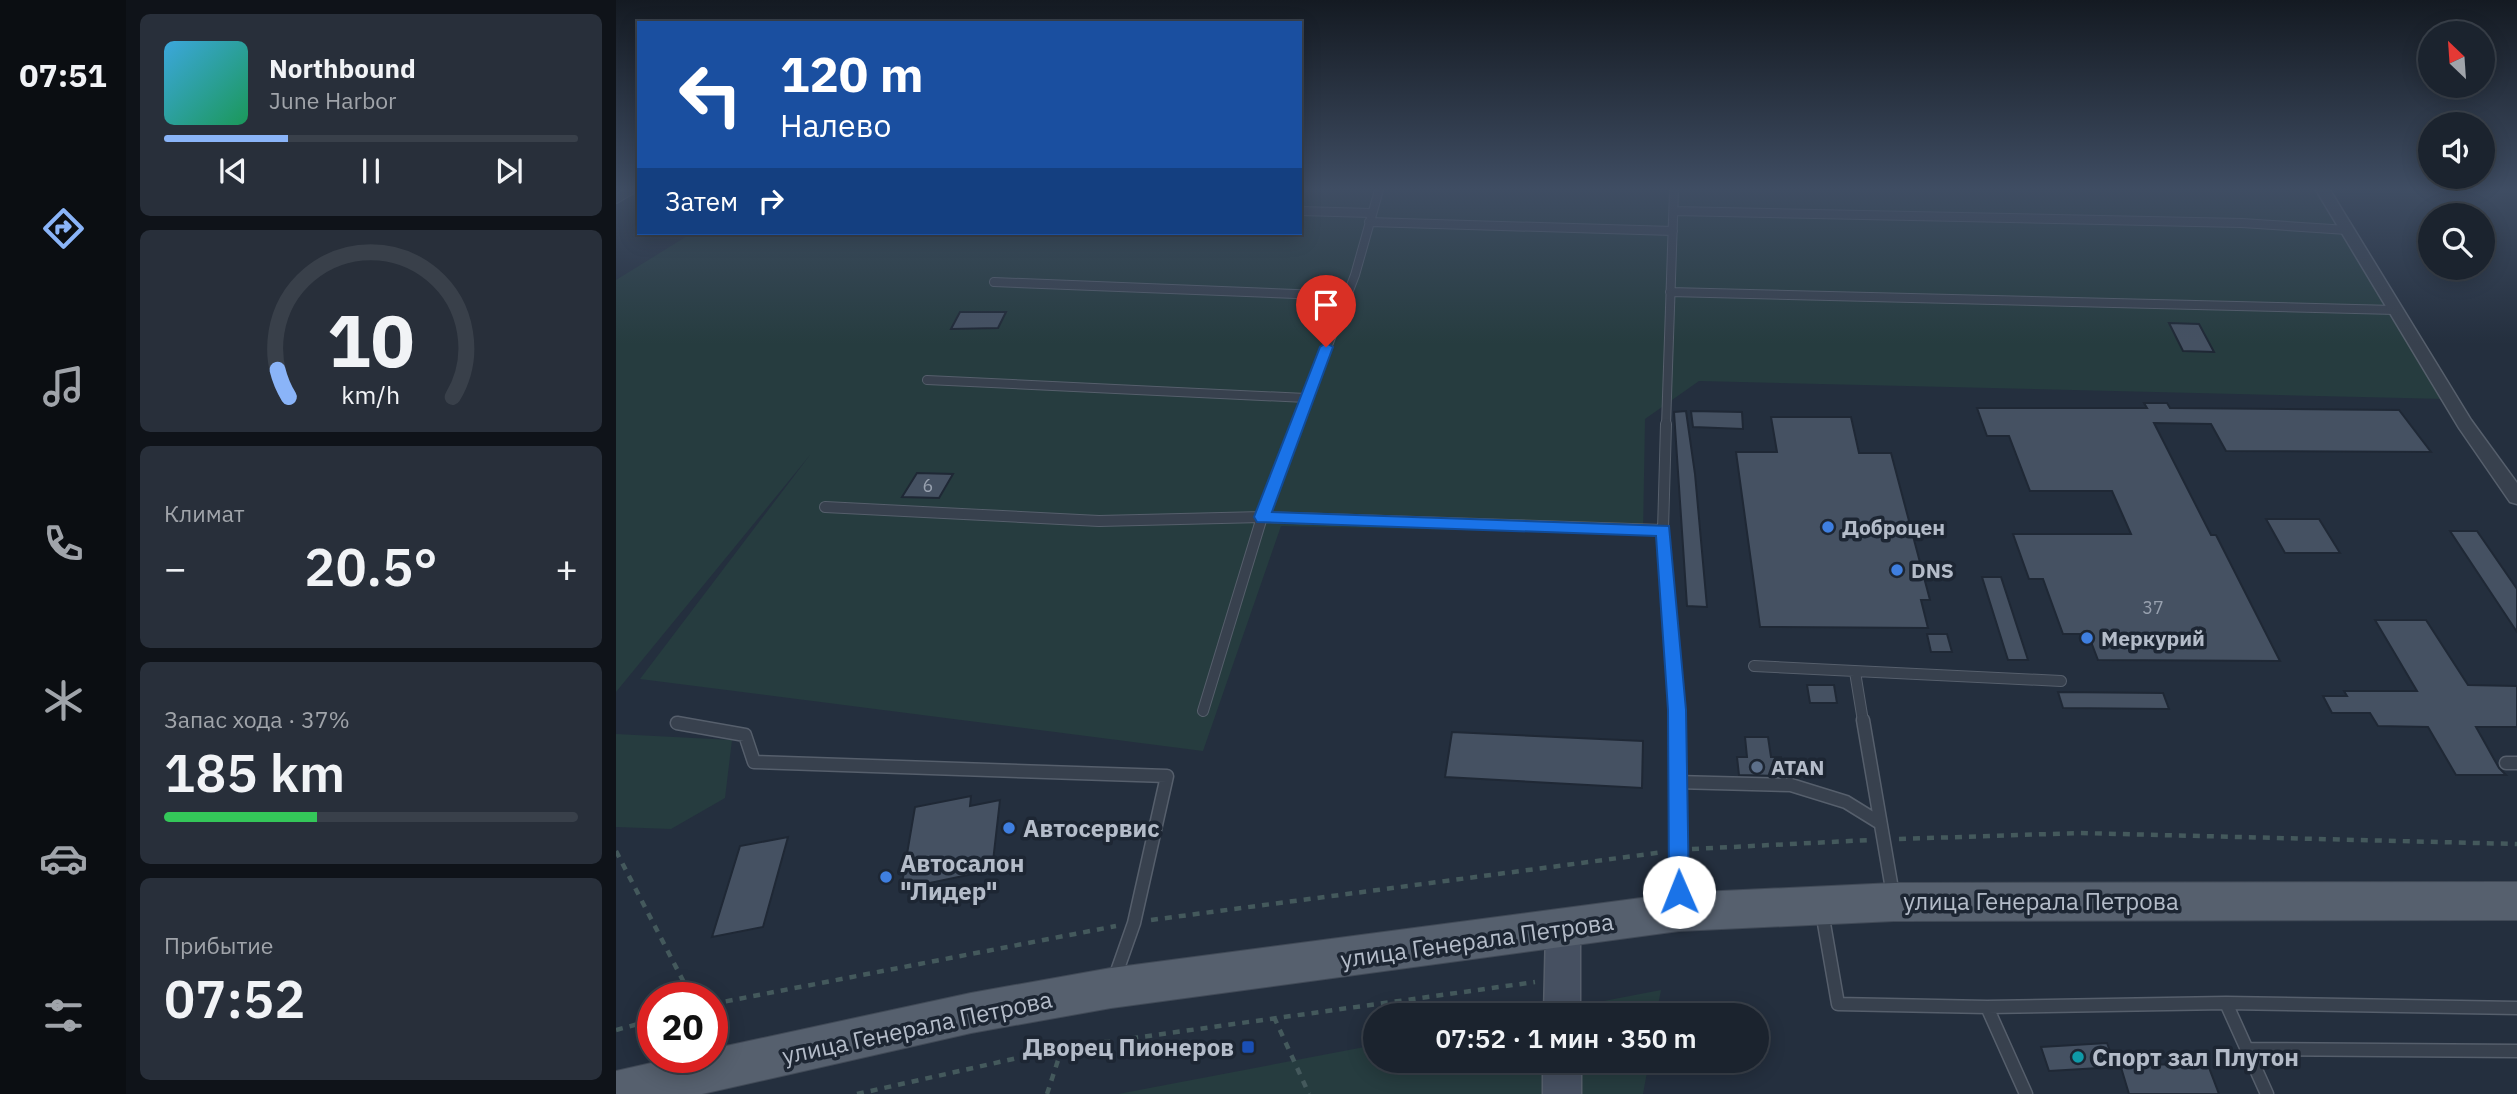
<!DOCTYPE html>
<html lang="ru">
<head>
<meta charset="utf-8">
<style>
	:root { --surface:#1b232e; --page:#282f3a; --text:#f1f3f6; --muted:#a0a4aa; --line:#39404a; --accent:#8ab4f8 }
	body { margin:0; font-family:"IBM Plex Sans",sans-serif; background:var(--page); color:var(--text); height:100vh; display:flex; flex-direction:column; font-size:26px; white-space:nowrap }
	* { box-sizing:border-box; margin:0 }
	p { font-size:23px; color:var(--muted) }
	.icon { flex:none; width:38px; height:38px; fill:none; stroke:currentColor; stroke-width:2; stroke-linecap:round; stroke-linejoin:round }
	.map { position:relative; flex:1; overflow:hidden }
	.drawer { display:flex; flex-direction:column; gap:14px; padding:14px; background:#0f1319; width:490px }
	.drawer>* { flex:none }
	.guide { position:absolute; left:21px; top:21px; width:665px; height:214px; border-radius:0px; box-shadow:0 4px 18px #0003,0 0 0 2px var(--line); background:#1a4fa0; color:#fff; overflow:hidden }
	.needle { width:46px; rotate:335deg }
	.tools { position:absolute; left:1802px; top:21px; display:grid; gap:14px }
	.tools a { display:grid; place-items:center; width:77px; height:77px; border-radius:50%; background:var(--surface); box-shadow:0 4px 18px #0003,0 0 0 2px var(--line); font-size:35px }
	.speed { position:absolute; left:21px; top:982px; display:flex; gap:14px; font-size:35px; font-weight:700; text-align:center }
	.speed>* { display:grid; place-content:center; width:91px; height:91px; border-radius:50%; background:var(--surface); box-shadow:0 4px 18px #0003,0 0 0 2px var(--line); line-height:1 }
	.speed .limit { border:10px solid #d22; background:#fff; color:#111 }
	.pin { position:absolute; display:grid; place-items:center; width:60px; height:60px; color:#fff; margin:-72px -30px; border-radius:50% 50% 50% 0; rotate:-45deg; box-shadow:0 0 7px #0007 }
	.pin .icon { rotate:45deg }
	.me { position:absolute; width:77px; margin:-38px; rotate:359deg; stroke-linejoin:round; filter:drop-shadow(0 0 5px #0008) }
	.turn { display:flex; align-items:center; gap:24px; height:147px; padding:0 28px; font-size:32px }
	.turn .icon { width:91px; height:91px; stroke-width:2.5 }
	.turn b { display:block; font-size:49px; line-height:60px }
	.then { display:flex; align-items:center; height:66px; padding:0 28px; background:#0003; gap:14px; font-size:26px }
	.big { font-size:52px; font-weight:600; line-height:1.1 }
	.drawer .widget { flex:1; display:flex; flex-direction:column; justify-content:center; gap:10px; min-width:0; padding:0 24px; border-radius:10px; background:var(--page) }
	.drawer .dial { align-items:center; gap:0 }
	.dial svg { height:182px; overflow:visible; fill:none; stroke:var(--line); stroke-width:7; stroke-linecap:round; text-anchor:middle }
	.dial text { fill:var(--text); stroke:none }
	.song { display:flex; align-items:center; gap:21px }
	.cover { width:84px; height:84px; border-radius:10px; background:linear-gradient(135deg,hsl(200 70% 55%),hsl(150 70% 35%)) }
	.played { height:7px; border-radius:4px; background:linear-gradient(90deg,var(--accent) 30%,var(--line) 30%) }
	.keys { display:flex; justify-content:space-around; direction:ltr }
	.heat { display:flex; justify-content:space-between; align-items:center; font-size:38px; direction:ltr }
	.charge { height:10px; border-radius:5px; background:linear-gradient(90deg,#34c759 37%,var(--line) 0) }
	.trip { position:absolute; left:747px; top:1003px; width:406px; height:70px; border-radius:35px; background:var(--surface); box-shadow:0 4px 18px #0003,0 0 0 2px var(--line); font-weight:600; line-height:70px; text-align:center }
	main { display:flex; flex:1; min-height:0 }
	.dock { display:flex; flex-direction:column; width:126px; justify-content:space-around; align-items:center; background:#0b0e12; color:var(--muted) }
	.dock .icon { width:49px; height:49px }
	.dock .current { color:var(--accent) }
	.dock b { font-size:32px; color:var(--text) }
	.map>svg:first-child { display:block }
</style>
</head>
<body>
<main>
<nav class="dock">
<b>07:51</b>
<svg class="icon current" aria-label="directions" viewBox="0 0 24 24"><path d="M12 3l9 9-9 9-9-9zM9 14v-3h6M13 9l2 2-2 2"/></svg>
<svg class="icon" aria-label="music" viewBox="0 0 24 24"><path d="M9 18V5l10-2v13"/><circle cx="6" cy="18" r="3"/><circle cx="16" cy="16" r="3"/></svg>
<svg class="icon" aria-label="phone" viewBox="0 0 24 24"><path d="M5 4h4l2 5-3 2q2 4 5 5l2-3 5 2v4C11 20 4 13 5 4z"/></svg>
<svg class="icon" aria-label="climate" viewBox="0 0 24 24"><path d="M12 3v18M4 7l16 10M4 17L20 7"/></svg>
<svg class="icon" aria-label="car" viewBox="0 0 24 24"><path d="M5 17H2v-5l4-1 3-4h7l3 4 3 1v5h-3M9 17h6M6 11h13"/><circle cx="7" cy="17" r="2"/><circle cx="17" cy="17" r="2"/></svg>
<svg class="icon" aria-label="filters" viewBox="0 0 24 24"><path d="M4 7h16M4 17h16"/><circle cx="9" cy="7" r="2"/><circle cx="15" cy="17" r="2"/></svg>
</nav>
<section class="drawer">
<div class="widget">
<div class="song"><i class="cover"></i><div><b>Northbound</b><p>June Harbor</p></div></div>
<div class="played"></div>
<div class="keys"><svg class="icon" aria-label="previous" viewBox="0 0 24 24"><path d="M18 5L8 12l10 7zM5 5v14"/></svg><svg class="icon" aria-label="pause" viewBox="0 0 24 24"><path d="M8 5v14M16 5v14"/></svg><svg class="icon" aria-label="next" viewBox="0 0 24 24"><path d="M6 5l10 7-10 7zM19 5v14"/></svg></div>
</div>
<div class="widget dial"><svg viewBox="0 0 100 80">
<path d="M14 69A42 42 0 1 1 86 69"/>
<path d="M14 69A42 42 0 0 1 9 57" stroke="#8ab4f8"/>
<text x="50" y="56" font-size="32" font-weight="700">10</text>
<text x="50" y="72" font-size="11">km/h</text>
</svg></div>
<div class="widget"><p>Климат</p>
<div class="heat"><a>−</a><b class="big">20.5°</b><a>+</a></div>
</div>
<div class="widget"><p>Запас хода · 37%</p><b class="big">185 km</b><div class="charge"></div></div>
<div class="widget"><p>Прибытие</p><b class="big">07:52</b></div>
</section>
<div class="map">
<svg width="1901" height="1094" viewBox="0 0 1901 1094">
	<rect width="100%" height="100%" fill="#242f3e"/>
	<path fill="#263c3f" d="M684 190H1705L1830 399 1083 381 1029 419 1027 534 665 526 587 751 24 679 194 455 0 692V280L76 233H684Z
		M0 734 116 740 109 798 55 829 0 827Z
		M1045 990 1040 1015H915Z
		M759 1045 760 1060 1033 1061 1027 1094H502Z"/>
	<path fill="#455162" stroke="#1f2835" stroke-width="2" d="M344 312H390L382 328 335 329Z
		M1553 323 1583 324 1598 352 1567 351Z
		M1528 403H1551L1554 408 1783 410 1815 452 1610 451 1595 424 1538 423 1595 535H1600L1664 661 1482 660 1472 634H1447L1427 579H1413L1397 534H1515L1496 491H1414L1393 436H1371L1361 408H1531Z
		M1070 411 1079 474 1091 607 1071 606 1058 412Z
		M1075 411 1126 412 1127 429 1077 427Z
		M1155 417H1235L1243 453H1275L1314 600H1305L1312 628 1144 627 1120 452H1161Z
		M301 473 337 474 323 498 286 497Z
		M1650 519H1703L1724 553H1669Z
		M1834 531H1861L1901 589V632Z
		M1366 577H1385L1412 660H1392Z
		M1759 620H1810L1852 685 1901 686V727H1860L1883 768 1890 775H1840L1812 727 1762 726 1754 713H1716L1707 696H1731L1728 691H1801Z
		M1311 634H1331L1336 652H1315Z
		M1191 685H1218L1221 703H1194Z
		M1442 692 1547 693 1553 709 1447 708Z
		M836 732 1027 741 1026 788 829 777Z
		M1129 737H1152L1155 757H1165L1168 776 1123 775 1121 757H1131Z
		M355 796 354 806 384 800 376 870 285 889 299 807Z
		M172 837 147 927 96 937 124 846Z
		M1491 1043 1500 1067 1433 1071 1425 1047Z
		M1504 1064 1592 1065 1603 1094H1513Z"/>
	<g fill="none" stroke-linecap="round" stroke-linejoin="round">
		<g stroke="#565f6c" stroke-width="10">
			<path id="service-far2" d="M0 199 15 190
				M684 211 755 213
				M1058 211 1626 223 1731 230
				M753 222 1057 231
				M378 282 731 296
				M1054 292 1779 310
				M311 380 690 398
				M681 426 739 275 763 190
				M1050 426 1058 190"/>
		</g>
		<g stroke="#565f6c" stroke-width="12">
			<path id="service-far1" d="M1050 424 1047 530 1061 721
				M209 507 483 521 646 517 1047 530
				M1138 666 1445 681
				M1239 672 1247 721
				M587 711 646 517 682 424"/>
		</g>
		<g stroke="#565f6c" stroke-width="15">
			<path id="service" d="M1061 720 1063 905
				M1247 720 1277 895
				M61 723 129 735 138 762 551 776 518 923 499 977
				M1890 763H1901
				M1060 782 1175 785 1230 802 1264 823
				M1206 912 1222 1004 1371 1007 1610 1003 1651 1094
				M1610 1003 1901 1008
				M1371 1007 1410 1094
				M1631 1049 1901 1051"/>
		</g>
		<g stroke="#565f6c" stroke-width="3">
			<path id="minor" d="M1700 190H1714L1855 420 1901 483V504L1894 502 1843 428Z"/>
		</g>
		<g stroke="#565f6c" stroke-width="3">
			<path id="secondary" d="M947 912 959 917 964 929V1015H928L930 929 935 917Z
				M927 1060H965V1094H927Z"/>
		</g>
		<g stroke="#414a57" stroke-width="2">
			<path id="primary" d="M1901 882V920L1278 921 1063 931 495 1008 355 1033 86 1094H0V1071L62 1057H96V1049L355 993 495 968 1063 893 1278 883Z"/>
		</g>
		<path stroke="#44595c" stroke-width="4.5" stroke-dasharray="7 7" stroke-linecap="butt" d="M1283 839 1464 833 1901 844
			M1076 849 1254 840
			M0 851 76 998
			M535 920 1048 852
			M96 1004 500 926
			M658 1017 693 1094
			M0 1030 37 1020
			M241 1094 446 1048 919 982
			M431 1094 446 1048"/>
		<use href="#service-far2" stroke="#38414e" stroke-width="8"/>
		<use href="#service-far1" stroke="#38414e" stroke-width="10"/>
		<use href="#service" stroke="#38414e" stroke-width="12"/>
		<use href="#minor" fill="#38414e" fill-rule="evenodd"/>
		<use href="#secondary" fill="#465061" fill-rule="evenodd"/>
		<use href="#primary" fill="#56606e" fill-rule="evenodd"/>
	</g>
	<linearGradient id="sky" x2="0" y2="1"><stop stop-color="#141a22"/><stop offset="0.55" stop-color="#3f4d63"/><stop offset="1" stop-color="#3f4d63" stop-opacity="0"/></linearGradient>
	<rect width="1901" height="344" fill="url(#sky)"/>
	<path fill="#1a73e8" stroke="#114b97" stroke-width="2" d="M710 343 717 347 656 512 1053 526 1070 710 1073 892 1070 899 1063 902 1056 899 1053 892 1052 710 1040 536 641 522 638 517 704 347Z"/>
	<g fill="#3f7fe0" stroke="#1d2633" stroke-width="2.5">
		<circle cx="1212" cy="527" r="7"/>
		<circle cx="1281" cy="570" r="7"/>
		<circle cx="1471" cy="638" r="7"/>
		<circle cx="393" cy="828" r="7"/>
		<circle cx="270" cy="877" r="7"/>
	</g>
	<circle fill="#5c6f8a" stroke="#1d2633" stroke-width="2.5" cx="1141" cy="767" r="7"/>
	<rect fill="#1a4fb4" stroke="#1d2633" stroke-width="2.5" x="625" y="1040" width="14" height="14" rx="3.5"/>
	<circle fill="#0f9aa8" stroke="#1d2633" stroke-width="2.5" cx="1462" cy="1057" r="7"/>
	<g text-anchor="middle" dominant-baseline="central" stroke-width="7" stroke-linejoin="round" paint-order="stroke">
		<g font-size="18" fill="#98a1af">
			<text x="312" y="485">6</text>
			<text x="1537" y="607">37</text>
		</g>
		<g font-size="21" font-weight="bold" fill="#b4bcc9" stroke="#1d2633" text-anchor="start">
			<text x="1226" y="527">Доброцен</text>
			<text x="1295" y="570">DNS</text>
			<text x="1485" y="638">Меркурий</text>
			<text x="1155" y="767">ATAN</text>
		</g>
		<g font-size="24" font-weight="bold" fill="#b4bcc9" stroke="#1d2633" text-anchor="start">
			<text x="407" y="828">Автосервис</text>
			<text x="284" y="863">Автосалон<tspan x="284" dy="28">"Лидер"</tspan></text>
			<text x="618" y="1047" text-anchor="end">Дворец Пионеров</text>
			<text x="1476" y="1057">Спорт зал Плутон</text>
		</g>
		<g font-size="24" fill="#b4bcc9" stroke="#1d2633">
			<text x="1425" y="901">улица Генерала Петрова</text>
			<text transform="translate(861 940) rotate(-8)">улица Генерала Петрова</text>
			<text transform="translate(301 1027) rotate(-12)">улица Генерала Петрова</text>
		</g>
	</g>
</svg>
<div class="tools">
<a><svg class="needle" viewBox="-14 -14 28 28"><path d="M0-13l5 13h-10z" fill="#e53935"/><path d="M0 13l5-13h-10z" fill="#a0a4aa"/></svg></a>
<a><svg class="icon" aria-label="sound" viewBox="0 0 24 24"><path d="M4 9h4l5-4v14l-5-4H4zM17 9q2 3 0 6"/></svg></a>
<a><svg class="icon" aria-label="search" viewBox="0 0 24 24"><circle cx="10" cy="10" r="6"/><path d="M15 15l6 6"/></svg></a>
</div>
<div class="speed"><div class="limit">20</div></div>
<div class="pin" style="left:710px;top:347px;background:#d93025"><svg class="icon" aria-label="arrive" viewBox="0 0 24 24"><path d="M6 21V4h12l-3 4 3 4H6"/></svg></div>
<svg class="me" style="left:1063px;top:892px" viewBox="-20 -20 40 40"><circle r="19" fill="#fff"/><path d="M0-13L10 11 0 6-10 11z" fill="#1a73e8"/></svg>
<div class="trip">07:52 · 1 мин · 350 m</div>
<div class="guide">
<div class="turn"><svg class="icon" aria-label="left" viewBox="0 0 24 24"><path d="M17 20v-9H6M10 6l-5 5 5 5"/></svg><div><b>120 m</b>Налево</div></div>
<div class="then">Затем<svg class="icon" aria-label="right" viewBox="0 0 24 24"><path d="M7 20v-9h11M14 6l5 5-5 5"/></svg></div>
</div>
</div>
</main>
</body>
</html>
